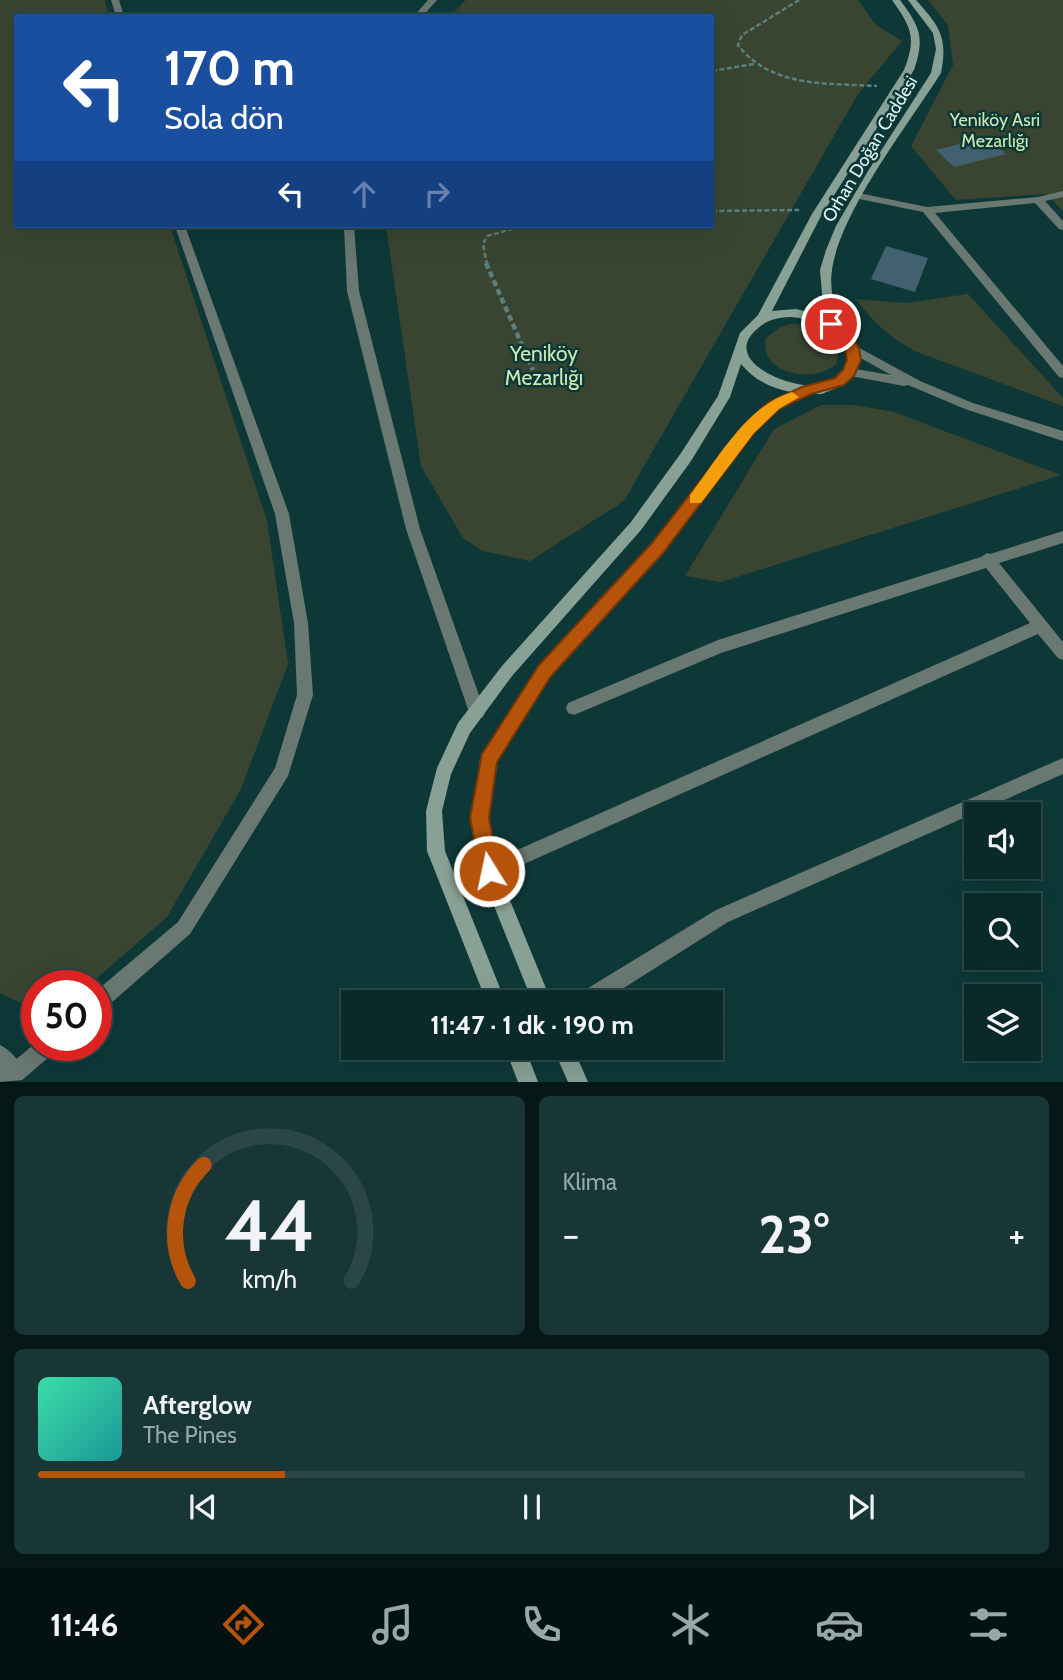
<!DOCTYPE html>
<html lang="tr">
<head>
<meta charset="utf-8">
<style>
	:root { --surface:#0a2a2a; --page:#183636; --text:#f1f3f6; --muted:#99a7a8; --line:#2a4647; --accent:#b45309 }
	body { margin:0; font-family:Cabin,sans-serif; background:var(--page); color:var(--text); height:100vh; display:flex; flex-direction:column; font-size:26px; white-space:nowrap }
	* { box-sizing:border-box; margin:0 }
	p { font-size:23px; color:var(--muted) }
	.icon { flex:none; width:38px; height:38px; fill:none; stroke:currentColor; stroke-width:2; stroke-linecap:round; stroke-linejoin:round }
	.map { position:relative; height:1082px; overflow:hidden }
	.sheet { display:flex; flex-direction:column; gap:14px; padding:14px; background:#061717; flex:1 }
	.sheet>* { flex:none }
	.banner { position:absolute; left:14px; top:14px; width:700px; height:214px; border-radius:0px; box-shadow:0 7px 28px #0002,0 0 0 2px var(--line); background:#1a4fa0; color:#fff; overflow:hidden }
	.buttons { position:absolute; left:964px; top:802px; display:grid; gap:14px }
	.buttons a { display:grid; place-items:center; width:77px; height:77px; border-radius:0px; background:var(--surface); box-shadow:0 7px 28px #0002,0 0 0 2px var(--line); font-size:35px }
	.speed { position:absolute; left:21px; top:970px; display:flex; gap:14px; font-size:35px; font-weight:700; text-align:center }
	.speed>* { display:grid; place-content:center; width:91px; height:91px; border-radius:50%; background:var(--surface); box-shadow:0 7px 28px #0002,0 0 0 2px var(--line); line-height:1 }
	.speed .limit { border:10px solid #d22; background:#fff; color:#111 }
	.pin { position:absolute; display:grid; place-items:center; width:60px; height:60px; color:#fff; margin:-30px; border:4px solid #fff; border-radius:50%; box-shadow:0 2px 7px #0007 }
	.me { position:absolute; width:77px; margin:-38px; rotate:350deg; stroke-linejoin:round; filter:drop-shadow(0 0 5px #0008) }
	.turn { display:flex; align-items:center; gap:24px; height:147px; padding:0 35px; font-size:32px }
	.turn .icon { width:91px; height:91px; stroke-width:2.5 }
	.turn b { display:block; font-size:49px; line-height:60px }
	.lanes { display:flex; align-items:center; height:66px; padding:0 35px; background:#0003; justify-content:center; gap:35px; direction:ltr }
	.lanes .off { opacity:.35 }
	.big { font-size:52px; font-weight:700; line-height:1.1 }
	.sheet .widget { flex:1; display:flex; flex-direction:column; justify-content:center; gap:10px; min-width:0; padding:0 24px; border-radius:10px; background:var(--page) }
	.sheet .dial { align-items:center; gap:0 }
	.dial svg { height:182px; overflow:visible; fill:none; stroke:var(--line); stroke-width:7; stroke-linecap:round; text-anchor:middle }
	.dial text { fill:var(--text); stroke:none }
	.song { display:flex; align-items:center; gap:21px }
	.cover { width:84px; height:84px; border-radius:10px; background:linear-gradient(135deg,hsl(160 70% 55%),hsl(180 70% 35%)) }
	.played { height:7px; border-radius:4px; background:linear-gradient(90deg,var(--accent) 25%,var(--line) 25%) }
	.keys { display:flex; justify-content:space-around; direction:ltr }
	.heat { display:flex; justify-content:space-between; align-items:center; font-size:38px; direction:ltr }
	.sheet .tiles { flex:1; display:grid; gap:14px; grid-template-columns:1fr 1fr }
	.widget:last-child { grid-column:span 2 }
	.trip { position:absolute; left:341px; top:990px; width:382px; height:70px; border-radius:0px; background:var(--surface); box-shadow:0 7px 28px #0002,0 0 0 2px var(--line); font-weight:700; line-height:70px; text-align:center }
	.tab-bar { display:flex; height:112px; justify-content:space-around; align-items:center; background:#041111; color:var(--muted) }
	.tab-bar .icon { width:49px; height:49px }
	.tab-bar .current { color:var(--accent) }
	.tab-bar b { font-size:32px; color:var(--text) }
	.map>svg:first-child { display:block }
</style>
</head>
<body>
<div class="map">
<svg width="1063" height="1082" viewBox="0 0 1063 1082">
	<rect width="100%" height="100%" fill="#0e3838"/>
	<path fill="#3a4531" d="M0 0H105L109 16H16V226H170L267 521 288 664 241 789 167 917 89 985H37V1005H25L0 993Z
		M466 0H858L875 24 902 41 858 94 624 501 530 561 483 551 463 538 421 466 386 226H712V16H450Z
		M928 0H1063V211L1046 194 956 200 911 146 953 65 948 25Z
		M968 294 1063 398V406L917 352C891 339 873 322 856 299L906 303Z
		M791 324C812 324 828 330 839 348L836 364C815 384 758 375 766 338L780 327Z
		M821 405H854L894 412 1061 475 721 582 685 576 774 429Z"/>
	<path fill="#416171" d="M987 137 1006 154 954 167 936 150Z
		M886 246 928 258 915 292 871 279Z"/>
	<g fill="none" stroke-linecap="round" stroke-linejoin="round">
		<path stroke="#5b7e7e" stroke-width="2.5" stroke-dasharray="5 2.5" stroke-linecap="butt" d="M799 0 742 35 738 45C771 88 827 83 877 86
			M712 71 754 64
			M712 211 799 210
			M487 265 483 244 487 236 516 228 543 226"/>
		<path stroke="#5b7e7e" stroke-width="4.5" stroke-dasharray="6 3.5" stroke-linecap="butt" d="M486 263 533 370"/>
		<path fill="#697870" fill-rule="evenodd" d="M428 0H437L423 16H414Z
			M1063 191V197L1045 201 1063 221V230L1059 229 1035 203 935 213 1063 366V378L1059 377 923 212 859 199 854 196 859 193 927 207 1038 197Z
			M344 226H354L359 291 420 529 485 712 483 717 477 719 471 717 469 712 406 529 347 291Z
			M0 1045C11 1050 20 1062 25 1073L22 1080 0 1082Z"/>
		<path fill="#697870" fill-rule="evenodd" d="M111 0H119L124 16H116Z
			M175 226H185L289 514 308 623 313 695 288 776 190 934 103 1010 96 1012V991L178 922 275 768 297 695 294 623 275 514Z
			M1063 531V543L999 563 1063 642V660L1058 658 1038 634 495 877 489 880 483 877 480 871 483 865 1030 623 986 568 721 653 574 715 568 713 566 708 568 703 718 640 981 557 987 553 990 554Z
			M1063 758V774L728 922 600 1003H573L575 996 716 910Z
			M37 1042V1045H58L55 1052 22 1080H8L5 1073 8 1066Z"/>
		<path fill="#697870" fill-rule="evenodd" d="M852 344 920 381 973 403 1063 431V441L965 409 908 385 904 386 845 375 843 372 849 368 891 375 848 351 846 348Z"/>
		<path fill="#88a194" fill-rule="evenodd" d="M892 0H900C920 27 925 37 914 70L822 214 772 311 796 309 824 316 820 270 826 250 836 226 868 171 931 73 936 49 933 33 908 0H916C940 27 948 37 941 73 908 125 840 212 832 270 829 287 835 306 837 323L847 332 859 353V363L854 375 845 384 822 394H809L778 408 754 432 662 552 550 676 496 762 488 818 498 871 552 1003H533L480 871 472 818 480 760 540 666 652 544 744 426 770 402 791 392C771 388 754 380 741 364L730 397 691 461 641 530 512 676 470 733 451 774 442 811 445 851 506 1003H487L427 851 426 811 437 768 458 723 502 666 631 522 681 453 718 396 740 333 758 315 812 214 904 70C917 37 911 27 892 0ZM790 317C837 318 877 374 819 385 791 390 721 361 756 330 767 320 774 318 790 317Z
			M505 1048H525L538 1082H518Z
			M553 1048H573L588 1082H568Z"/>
	</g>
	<path fill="#b45309" stroke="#753606" stroke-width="2" d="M831 320 849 332 859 348 861 360 854 376 844 385 811 394 779 409 754 433 663 553 551 676 497 762 489 818 499 871 496 878 489 881 482 878 470 818 482 754 539 665 652 543 744 425 769 402 802 387 835 378 843 370 847 360 845 348 825 324Z"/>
	<path fill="#f59e0b" d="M792 392 799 397 779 409 754 433 701 503H690V495C718 459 746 406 792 392Z"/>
	<g text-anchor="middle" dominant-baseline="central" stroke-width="5" stroke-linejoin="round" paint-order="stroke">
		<g font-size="18" fill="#cbe8b1" stroke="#0e3838">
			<text x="995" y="120">Yeniköy Asri<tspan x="995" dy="21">Mezarlığı</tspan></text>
		</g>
		<g font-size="18" fill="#dff5f5" stroke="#0e3838">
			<text transform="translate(870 149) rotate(-59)">Orhan Doğan Caddesi</text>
		</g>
		<g font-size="21" fill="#cbe8b1" stroke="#0e3838">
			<text x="544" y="353">Yeniköy<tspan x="544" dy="24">Mezarlığı</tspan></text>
		</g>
	</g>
</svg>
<div class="buttons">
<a><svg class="icon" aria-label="sound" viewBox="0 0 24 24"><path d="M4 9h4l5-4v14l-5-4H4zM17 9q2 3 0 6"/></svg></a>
<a><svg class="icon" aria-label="search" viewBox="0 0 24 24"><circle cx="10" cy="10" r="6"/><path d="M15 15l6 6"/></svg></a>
<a><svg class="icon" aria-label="layers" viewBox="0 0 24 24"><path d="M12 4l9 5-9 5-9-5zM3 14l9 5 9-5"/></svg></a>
</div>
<div class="speed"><div class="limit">50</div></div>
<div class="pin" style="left:831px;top:324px;background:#d93025"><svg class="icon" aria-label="arrive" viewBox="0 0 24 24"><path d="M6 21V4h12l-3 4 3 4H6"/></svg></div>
<svg class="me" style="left:489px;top:871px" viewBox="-20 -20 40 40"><circle r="17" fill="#b45309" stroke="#fff" stroke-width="3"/><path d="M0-11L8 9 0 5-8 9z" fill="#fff"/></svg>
<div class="trip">11:47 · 1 dk · 190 m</div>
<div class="banner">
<div class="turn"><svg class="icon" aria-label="left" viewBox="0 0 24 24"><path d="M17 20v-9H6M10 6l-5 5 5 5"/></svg><div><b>170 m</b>Sola dön</div></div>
<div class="lanes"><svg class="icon" aria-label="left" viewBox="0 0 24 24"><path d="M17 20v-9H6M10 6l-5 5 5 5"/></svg><svg class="icon off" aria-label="ahead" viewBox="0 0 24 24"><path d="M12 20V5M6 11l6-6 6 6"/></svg><svg class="icon off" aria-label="right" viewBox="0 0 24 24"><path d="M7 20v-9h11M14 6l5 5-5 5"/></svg></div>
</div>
</div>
<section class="sheet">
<div class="tiles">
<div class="widget dial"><svg viewBox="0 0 100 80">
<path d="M14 69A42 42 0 1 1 86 69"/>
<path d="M14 69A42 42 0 0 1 21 18" stroke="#b45309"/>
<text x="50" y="56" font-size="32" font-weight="700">44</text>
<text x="50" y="72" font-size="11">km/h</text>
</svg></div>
<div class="widget"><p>Klima</p>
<div class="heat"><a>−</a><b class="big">23°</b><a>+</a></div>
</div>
<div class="widget">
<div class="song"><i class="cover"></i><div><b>Afterglow</b><p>The Pines</p></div></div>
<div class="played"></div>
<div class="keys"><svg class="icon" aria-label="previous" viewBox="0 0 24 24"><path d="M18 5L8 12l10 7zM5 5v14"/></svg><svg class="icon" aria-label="pause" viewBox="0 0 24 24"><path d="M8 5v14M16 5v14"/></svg><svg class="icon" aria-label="next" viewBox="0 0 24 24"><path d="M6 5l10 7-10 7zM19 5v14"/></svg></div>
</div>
</div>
</section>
<nav class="tab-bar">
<b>11:46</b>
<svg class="icon current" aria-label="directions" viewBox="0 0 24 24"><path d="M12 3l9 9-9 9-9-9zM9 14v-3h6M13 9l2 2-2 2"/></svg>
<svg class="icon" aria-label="music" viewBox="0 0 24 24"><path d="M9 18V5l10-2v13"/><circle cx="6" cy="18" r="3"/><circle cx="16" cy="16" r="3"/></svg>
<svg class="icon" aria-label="phone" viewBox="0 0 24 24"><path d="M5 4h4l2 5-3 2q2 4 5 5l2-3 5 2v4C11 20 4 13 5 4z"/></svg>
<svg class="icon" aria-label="climate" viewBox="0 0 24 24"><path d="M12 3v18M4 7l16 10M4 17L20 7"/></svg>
<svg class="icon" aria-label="car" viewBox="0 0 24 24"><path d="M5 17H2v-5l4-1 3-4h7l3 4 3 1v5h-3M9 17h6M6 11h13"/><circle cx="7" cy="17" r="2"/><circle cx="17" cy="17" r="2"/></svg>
<svg class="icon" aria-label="filters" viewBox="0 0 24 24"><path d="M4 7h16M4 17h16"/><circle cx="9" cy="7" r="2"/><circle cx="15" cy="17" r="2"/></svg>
</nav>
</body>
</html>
